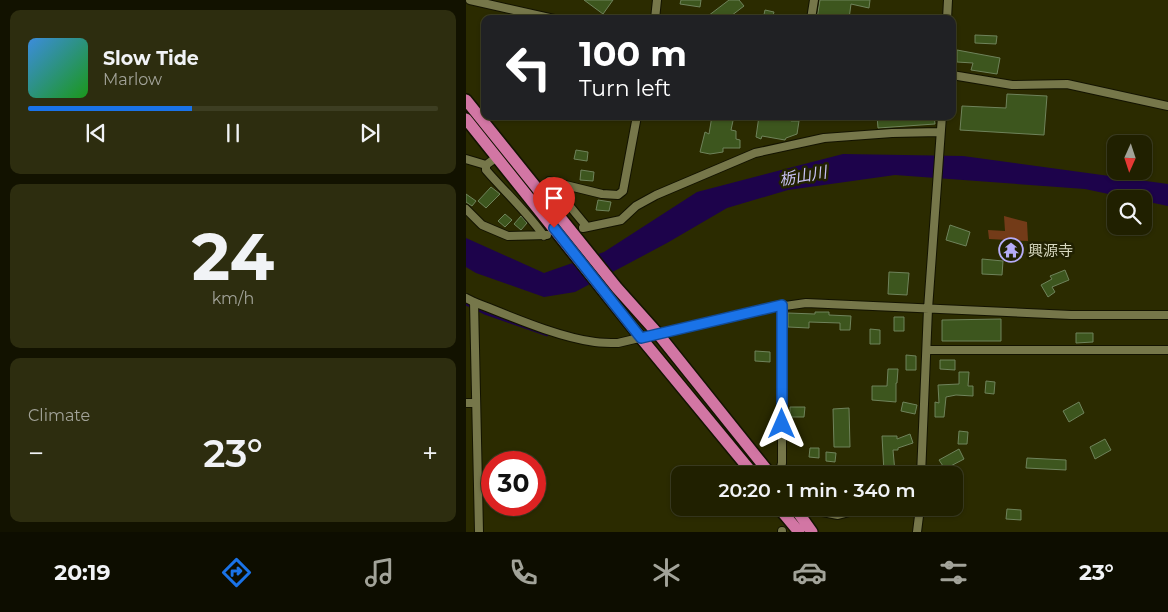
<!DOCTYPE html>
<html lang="en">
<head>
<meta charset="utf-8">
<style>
	:root { --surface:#202000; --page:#2d2d0f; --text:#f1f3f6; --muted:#a2a399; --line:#3d3e22; --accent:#1a73e8 }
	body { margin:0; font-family:Montserrat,"Noto Sans JP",sans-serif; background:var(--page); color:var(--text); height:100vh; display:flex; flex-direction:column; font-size:19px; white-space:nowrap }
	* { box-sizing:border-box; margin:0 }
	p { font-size:16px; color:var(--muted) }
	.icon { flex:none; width:28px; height:28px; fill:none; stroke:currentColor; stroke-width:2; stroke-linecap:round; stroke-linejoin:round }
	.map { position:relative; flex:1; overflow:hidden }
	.sheet { display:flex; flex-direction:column; gap:10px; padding:10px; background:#121200; width:466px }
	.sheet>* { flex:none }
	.hud { position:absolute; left:15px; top:15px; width:475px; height:105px; border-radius:10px; box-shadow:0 1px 4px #0004,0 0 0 1px var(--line); background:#202124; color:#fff; overflow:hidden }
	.needle { width:32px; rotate:183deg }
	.fabs { position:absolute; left:641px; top:135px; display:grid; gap:10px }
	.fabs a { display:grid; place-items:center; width:45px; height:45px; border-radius:10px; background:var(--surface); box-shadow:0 1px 4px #0004,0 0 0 1px var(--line); font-size:25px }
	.speed { position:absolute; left:15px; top:451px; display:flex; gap:10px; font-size:25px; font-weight:700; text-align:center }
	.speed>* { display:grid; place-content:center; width:65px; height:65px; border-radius:50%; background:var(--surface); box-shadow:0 1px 4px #0004,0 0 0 1px var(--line); line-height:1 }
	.speed .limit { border:8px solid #d22; background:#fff; color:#111 }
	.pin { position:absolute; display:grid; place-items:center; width:42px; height:42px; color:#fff; margin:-51px -21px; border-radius:50% 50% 50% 0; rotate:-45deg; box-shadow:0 0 5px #0007 }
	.pin .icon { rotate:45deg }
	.me { position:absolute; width:55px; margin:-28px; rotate:0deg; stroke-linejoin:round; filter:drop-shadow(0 0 4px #0008) }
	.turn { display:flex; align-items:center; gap:18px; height:105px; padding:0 15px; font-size:22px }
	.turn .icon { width:65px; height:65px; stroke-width:2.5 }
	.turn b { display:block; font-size:35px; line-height:42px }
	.big { font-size:38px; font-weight:600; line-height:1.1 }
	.sheet .widget { flex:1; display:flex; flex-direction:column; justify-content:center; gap:8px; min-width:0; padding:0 18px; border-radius:10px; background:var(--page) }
	.sheet .dial { align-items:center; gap:0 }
	.dial b { font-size:65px; line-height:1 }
	.song { display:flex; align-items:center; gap:15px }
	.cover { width:60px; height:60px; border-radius:8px; background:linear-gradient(135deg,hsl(210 70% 55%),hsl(120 70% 35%)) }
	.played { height:5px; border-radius:2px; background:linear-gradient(90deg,var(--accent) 40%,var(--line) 40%) }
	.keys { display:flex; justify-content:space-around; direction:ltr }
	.heat { display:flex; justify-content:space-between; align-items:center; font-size:28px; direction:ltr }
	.trip { position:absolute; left:205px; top:466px; width:292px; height:50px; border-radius:10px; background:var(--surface); box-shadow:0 1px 4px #0004,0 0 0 1px var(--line); font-weight:600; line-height:50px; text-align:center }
	.menu { display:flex; height:80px; justify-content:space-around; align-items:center; background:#0d0d00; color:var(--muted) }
	.menu .icon { width:35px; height:35px }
	.menu .current { color:var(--accent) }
	.menu b { font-size:22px; color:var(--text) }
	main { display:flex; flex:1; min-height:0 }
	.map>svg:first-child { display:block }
</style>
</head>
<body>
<main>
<section class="sheet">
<div class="widget">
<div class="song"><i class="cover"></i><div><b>Slow Tide</b><p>Marlow</p></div></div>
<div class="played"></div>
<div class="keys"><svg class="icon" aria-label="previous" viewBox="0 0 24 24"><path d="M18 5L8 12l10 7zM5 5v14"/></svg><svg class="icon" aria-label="pause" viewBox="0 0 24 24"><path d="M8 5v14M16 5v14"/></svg><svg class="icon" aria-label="next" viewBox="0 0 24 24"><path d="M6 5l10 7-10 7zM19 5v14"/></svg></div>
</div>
<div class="widget dial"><b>24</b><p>km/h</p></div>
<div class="widget"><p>Climate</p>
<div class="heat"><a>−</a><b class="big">23°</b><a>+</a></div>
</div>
</section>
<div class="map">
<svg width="702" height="532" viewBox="0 0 702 532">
	<rect width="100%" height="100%" fill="#2b2b00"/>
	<path fill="#733b18" d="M538 216 561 222 562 241 523 239 522 230 539 231Z"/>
	<path fill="#1d034b" d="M377 154 497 156 702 184V206L678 201V199H666L619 189 429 175 322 190 261 208 201 243 109 292 78 297 10 273 0 267V238L78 273 138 252 231 192Z"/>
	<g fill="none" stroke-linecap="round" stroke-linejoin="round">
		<path stroke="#1d034b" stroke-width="2.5" d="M0 304 18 313 81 335"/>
	</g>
	<path fill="#3d561e" stroke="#6f835b" d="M118 0H147L137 14Z
		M215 0H235L234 7 214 4Z
		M263 0H273L278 6 261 19H238Z
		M354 0H404L403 8 385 4 383 19H351Z
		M299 10 308 12 306 19H297Z
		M509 35 531 36 530 44 509 43Z
		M491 50 534 58 531 74 505 70 507 63 491 62Z
		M541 94 581 96 578 135 494 130 496 106 540 108Z
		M246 116H268L265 130 270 131V139L274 140V148H257V152L244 154 234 152 239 132 243 134Z
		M293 116H326L325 121H333L331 134 320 138 319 140 296 136 295 139 290 137Z
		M411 116H468L469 124 412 128Z
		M110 150 122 152 121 161 108 159Z
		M115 170 128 172 127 181 114 180Z
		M25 187 34 194 20 208 12 201Z
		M0 194 10 201 6 206 0 202Z
		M132 200 145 202 143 211 130 210Z
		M39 214 46 220 39 227 32 221Z
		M55 216 61 223 55 230 48 224Z
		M484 225 504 232 500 246 480 240Z
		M535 242 556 244 555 258 535 257Z
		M516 259 537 261 536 275 516 274Z
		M599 270 603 280 586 287 589 292 582 297 575 285 586 279 584 276Z
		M423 272 443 273 441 295 422 294Z
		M349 312H363V315L385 316 384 330H374V323L343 322V328L322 327V313L349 314Z
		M428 317H438V331H428Z
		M535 319V341H476V320Z
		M404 329 414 330V344H404Z
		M610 333H627V342L610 343Z
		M289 351 304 352V362L289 361Z
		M440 355 450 356V370H440Z
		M474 360H489V370L474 369Z
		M422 369H432L431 383H430V402L406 400V386H421Z
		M493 372H503L502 386H507V396L490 395 480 397 478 417H469V402L473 403 472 385 493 384Z
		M520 381 529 382 528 394 519 393Z
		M437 402 451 405 449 414 435 411Z
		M613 402 618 413 603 422 597 411Z
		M324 407H339L338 417H324Z
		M383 408 384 447H368L367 409Z
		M493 431 502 432 501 444H492Z
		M444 434 447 443 432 448V450H427L429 472 418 473 416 436H431V439Z
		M639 439 645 450 629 459 624 447Z
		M344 448H353V458L343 457Z
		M493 449 498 459 479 469 473 460Z
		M360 452 370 453 369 462 360 461Z
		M561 458 600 460V470L560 468Z
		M369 466H383V475H369Z
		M541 509 555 510V520L540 519Z"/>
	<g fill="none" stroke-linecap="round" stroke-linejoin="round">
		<g stroke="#131300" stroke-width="10">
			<path id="minor" d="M4 0 88 19
				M189 19 191 0
				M345 19 348 0
				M481 19 482 0
				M486 75 546 85 601 84 702 106
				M0 159 20 165 31 157
				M20 165V170C39 192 61 212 78 236
				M0 209 16 225 42 236 81 235
				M121 227 83 181 136 194 152 195 157 191 171 116
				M117 228 155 220 170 206 190 195 289 153 358 138 426 133 474 132
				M0 298 8 302C44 316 91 337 129 342 137 343 145 343 152 343L291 310 340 303 605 315H702
				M8 302 13 532
				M461 350H702
				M0 403H10
				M306 475 315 467 316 463V305
				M455 475 462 309 476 116
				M341 509 372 515 399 508
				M316 531V532
				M451 532 454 508"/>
		</g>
		<g stroke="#131300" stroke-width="14">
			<path id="highway" d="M0 100 151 288 193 335 305 475
				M0 119 175 338 288 475
				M313 508 333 532
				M329 508 346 532"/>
		</g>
		<use href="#minor" stroke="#76774a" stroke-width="8"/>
		<use href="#highway" stroke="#d276a4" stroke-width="11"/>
	</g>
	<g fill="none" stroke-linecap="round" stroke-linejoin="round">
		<g stroke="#114b97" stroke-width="12">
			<path id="route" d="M88 228 175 338 316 305V424"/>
		</g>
		<use href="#route" stroke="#1a73e8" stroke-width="9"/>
	</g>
	<defs>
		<g id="temple-ring" transform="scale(1.25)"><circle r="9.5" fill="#212101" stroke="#b6acf8" stroke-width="1.5"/><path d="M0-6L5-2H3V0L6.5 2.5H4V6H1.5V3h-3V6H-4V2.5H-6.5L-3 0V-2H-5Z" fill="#b6acf8"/></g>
	</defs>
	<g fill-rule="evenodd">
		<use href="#temple-ring" x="545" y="250"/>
	</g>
	<g text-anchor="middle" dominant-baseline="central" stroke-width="5" stroke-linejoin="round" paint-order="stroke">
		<g font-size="15" fill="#d6d7bf" stroke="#212101" text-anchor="start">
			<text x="562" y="250">興源寺</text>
		</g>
		<g font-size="16" font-style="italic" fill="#c7c1f3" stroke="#212101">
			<text transform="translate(337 176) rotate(-10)">栃山川</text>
		</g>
	</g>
</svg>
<div class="fabs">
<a><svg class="needle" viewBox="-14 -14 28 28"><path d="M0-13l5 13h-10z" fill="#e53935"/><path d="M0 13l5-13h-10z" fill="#a2a399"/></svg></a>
<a><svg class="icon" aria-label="search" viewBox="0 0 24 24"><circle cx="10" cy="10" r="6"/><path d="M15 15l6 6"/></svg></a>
</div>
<div class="speed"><div class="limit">30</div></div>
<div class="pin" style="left:88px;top:228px;background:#d93025"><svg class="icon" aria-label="arrive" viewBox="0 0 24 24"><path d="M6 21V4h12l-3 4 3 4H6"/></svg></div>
<svg class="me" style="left:316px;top:424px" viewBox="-20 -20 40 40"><path d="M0-17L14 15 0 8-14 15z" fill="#1a73e8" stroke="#fff" stroke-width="4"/></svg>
<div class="trip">20:20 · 1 min · 340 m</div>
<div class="hud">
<div class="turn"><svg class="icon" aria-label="left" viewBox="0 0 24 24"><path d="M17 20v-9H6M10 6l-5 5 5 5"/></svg><div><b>100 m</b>Turn left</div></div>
</div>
</div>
</main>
<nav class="menu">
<b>20:19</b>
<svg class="icon current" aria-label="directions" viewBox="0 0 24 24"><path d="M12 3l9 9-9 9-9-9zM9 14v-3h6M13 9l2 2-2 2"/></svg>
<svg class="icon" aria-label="music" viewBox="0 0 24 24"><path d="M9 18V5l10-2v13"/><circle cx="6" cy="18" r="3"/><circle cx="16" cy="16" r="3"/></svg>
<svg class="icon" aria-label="phone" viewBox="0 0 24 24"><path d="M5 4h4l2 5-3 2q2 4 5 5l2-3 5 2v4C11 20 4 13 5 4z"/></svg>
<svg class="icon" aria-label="climate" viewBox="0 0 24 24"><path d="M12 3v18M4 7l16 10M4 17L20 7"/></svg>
<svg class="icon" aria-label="car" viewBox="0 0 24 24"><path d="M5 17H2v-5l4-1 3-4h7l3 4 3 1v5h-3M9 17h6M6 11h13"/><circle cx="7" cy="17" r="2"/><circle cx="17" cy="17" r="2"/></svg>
<svg class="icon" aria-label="filters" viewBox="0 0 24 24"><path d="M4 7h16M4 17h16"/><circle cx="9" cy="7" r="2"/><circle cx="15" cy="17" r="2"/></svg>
<b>23°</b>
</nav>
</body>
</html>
